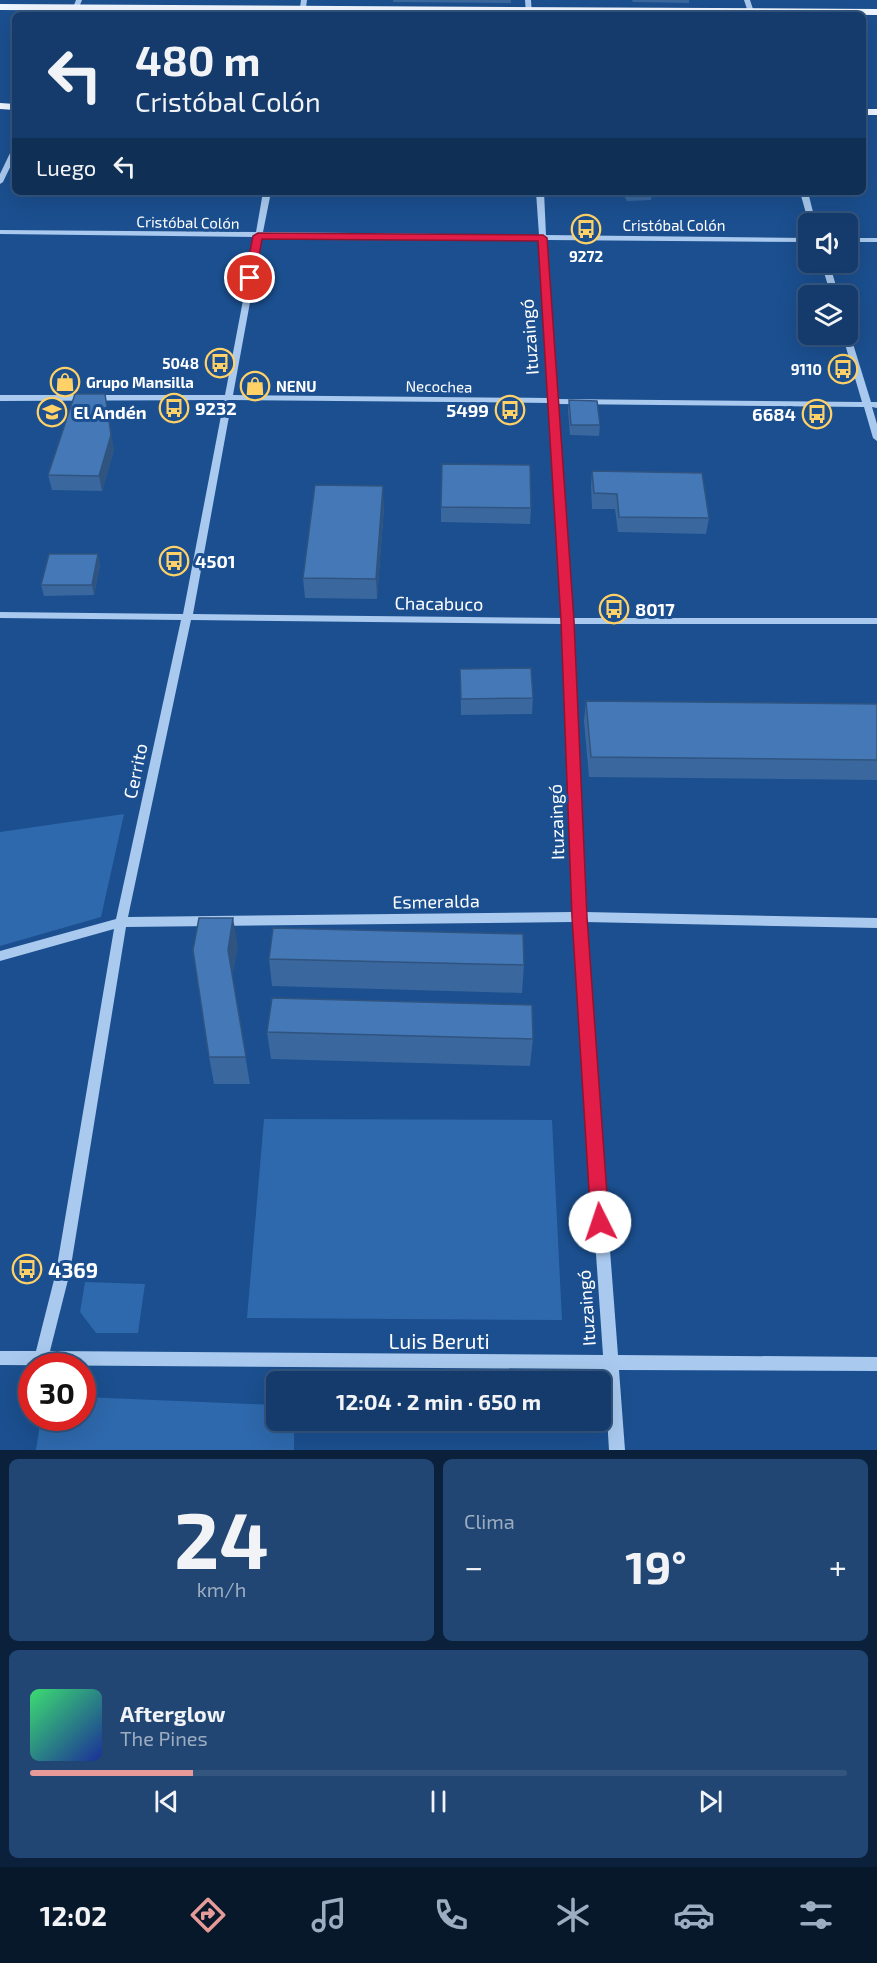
<!DOCTYPE html>
<html lang="es">
<head>
<meta charset="utf-8">
<style>
	:root { --surface:#143b6b; --page:#214673; --text:#f1f3f6; --muted:#9dadc1; --line:#33557e; --accent:#e69b98 }
	body { margin:0; font-family:"Exo 2",sans-serif; background:var(--page); color:var(--text); height:100vh; display:flex; flex-direction:column; font-size:22px; white-space:nowrap }
	* { box-sizing:border-box; margin:0 }
	p { font-size:20px; color:var(--muted) }
	.icon { flex:none; width:33px; height:33px; fill:none; stroke:currentColor; stroke-width:2; stroke-linecap:round; stroke-linejoin:round }
	.map { position:relative; height:1450px; overflow:hidden }
	.sheet { display:flex; flex-direction:column; gap:9px; padding:9px; background:#0b203b; flex:1 }
	.sheet>* { flex:none }
	.banner { position:absolute; left:12px; top:12px; width:854px; height:183px; border-radius:9px; box-shadow:0 6px 24px #0002,0 0 0 2px var(--line); background:#143b6b; color:var(--text); overflow:hidden }
	.buttons { position:absolute; left:798px; top:213px; display:grid; gap:12px }
	.buttons a { display:grid; place-items:center; width:60px; height:60px; border-radius:9px; background:var(--surface); box-shadow:0 6px 24px #0002,0 0 0 2px var(--line); font-size:30px }
	.speed { position:absolute; left:18px; top:1353px; display:flex; gap:12px; font-size:30px; font-weight:700; text-align:center }
	.speed>* { display:grid; place-content:center; width:78px; height:78px; border-radius:50%; background:var(--surface); box-shadow:0 6px 24px #0002,0 0 0 2px var(--line); line-height:1 }
	.speed .limit { border:9px solid #d22; background:#fff; color:#111 }
	.pin { position:absolute; display:grid; place-items:center; width:51px; height:51px; color:#fff; margin:-26px; border:3px solid #fff; border-radius:50%; box-shadow:0 2px 6px #0007 }
	.me { position:absolute; width:66px; margin:-33px; rotate:356deg; stroke-linejoin:round; filter:drop-shadow(0 0 4px #0008) }
	.turn { display:flex; align-items:center; gap:21px; height:126px; padding:0 24px; font-size:27px }
	.turn .icon { width:78px; height:78px; stroke-width:2.5 }
	.turn b { display:block; font-size:42px; line-height:51px }
	.then { display:flex; align-items:center; height:57px; padding:0 24px; background:#0003; gap:12px; font-size:22px }
	.big { font-size:45px; font-weight:700; line-height:1.1 }
	.sheet .widget { flex:1; display:flex; flex-direction:column; justify-content:center; gap:9px; min-width:0; padding:0 21px; border-radius:9px; background:var(--page) }
	.sheet .dial { align-items:center; gap:0 }
	.dial b { font-size:78px; line-height:1 }
	.song { display:flex; align-items:center; gap:18px }
	.cover { width:72px; height:72px; border-radius:9px; background:linear-gradient(135deg,hsl(140 70% 55%),hsl(230 70% 35%)) }
	.played { height:6px; border-radius:3px; background:linear-gradient(90deg,var(--accent) 20%,var(--line) 20%) }
	.keys { display:flex; justify-content:space-around; direction:ltr }
	.heat { display:flex; justify-content:space-between; align-items:center; font-size:33px; direction:ltr }
	.sheet .tiles { flex:1; display:grid; gap:9px; grid-template-columns:1fr 1fr }
	.widget:last-child { grid-column:span 2 }
	.trip { position:absolute; left:266px; top:1371px; width:345px; height:60px; border-radius:9px; background:var(--surface); box-shadow:0 6px 24px #0002,0 0 0 2px var(--line); font-weight:700; line-height:60px; text-align:center }
	.tabs { display:flex; height:96px; justify-content:space-around; align-items:center; background:#08182b; color:var(--muted) }
	.tabs .icon { width:42px; height:42px }
	.tabs .on { color:var(--accent) }
	.tabs b { font-size:27px; color:var(--text) }
	.map>svg:first-child { display:block }
</style>
</head>
<body>
<div class="map">
<svg width="877" height="1450" viewBox="0 0 877 1450">
	<rect width="100%" height="100%" fill="#1b4f8f"/>
	<path fill="#2e69ad" d="M124 814 101 917 0 946V832Z
		M264 1119 552 1120 562 1320 247 1318Z
		M85 1282 145 1284 138 1333H96L80 1312Z
		M83 1397 276 1405V1420L294 1421V1450H36L41 1418H82Z"/>
	<g fill="none" stroke-linecap="round" stroke-linejoin="round">
		<path fill="#a9c9ee" fill-rule="evenodd" d="M76 0H82L76 15H70Z
			M301 0H307L305 15H299Z
			M525 0H531L532 15H526Z
			M744 0H750L755 15H749Z
			M15 147V157L3 182 0 184V174L12 149Z
			M263 192H271L263 232 539 235 536 192H544L546 235 808 238V242L547 240 558 399 862 402 842 334H848V332L850 334 871 402H877V408L872 407 877 424V441L873 438 864 407 558 404 573 618H877V624H573L585 912 877 918V928L585 922 618 1355 877 1357V1371L619 1370 625 1450H609L604 1369 0 1365V1351H36L56 1272 114 929 0 961V951L116 919 181 620 0 618V612L183 614 224 400 0 401V395H225L255 237 0 234V230L256 232ZM262 237 539 240 549 398 233 395ZM232 400 550 403 563 618 193 614ZM191 620 563 624 573 912 128 917ZM573 922 603 1355 50 1351 70 1272 126 927Z
			M800 192H808L816 224H809Z
			M848 238H877V242H848Z
			M821 262H829L839 296H831Z"/>
		<path fill="#f0f6ff" fill-rule="evenodd" d="M0 4 877 9V15L0 10Z
			M0 103 15 104V110L0 109Z
			M862 109H877V115H862Z"/>
	</g>
	<path fill="#3a679d" d="M393 0H511V3L393 2Z
		M632 0H689V3L633 2Z
		M622 192H652L651 200 627 201Z
		M569 400 600 425 599 436 570 435 568 411Z
		M114 450 102 491 52 490 48 475Z
		M592 471 709 518 706 534 618 532 615 509H592L591 486Z
		M384 507 377 599 305 598 303 578Z
		M441 507 531 508 530 524 441 522Z
		M100 564 94 595 44 596 41 585Z
		M460 669 533 698 532 714 461 715Z
		M586 701 877 704V780L589 777 584 721Z
		M238 946 232 977 250 1084H214L209 1057Z
		M269 959 524 965 522 993 272 986Z
		M267 1032 533 1039 530 1066 271 1059Z"/>
	<path fill="#305480" d="M105 394 114 450 102 491 99 476Z
		M383 486 384 507 377 599 376 579Z
		M98 554 100 564 94 595 92 585Z
		M233 918 238 946 232 978 228 950Z"/>
	<path fill="#4478b7" stroke="#305480" stroke-width="1.5" d="M75 394H105L111 435 99 476 48 475Z
		M569 400 597 401 600 425H571Z
		M442 464 530 465 531 508 441 507Z
		M592 471 702 473 709 518 619 517 617 494 594 493Z
		M315 485 383 486 376 579 303 578Z
		M49 554H98L92 585H41Z
		M531 668 533 698 461 699 460 669Z
		M586 701 877 704V760L591 757Z
		M199 918H233L228 950 246 1057H209L193 950Z
		M273 928 523 934 524 965 269 959Z
		M272 998 532 1005 533 1039 267 1032Z"/>
	<path fill="#e11d48" stroke="#92132f" stroke-width="1.5" d="M258 233 543 235 547 238 574 621 587 917 609 1222 606 1228 600 1230 593 1228 591 1222 572 917 561 621 538 241 262 239 255 278 250 281 245 278 253 236Z"/>
	<defs>
		<g id="bus-ring" transform="scale(1.5)"><circle r="9.5" fill="#1b4f8f" stroke="#ffd166" stroke-width="1.5"/><path d="M-5-6H5V4H4V6H2V4H-2V6H-4V4H-5ZM-3.5-4V0h7V-4ZM-3.5 1.2v1.5H-2V1.2ZM2 1.2v1.5H3.5V1.2Z" fill="#ffd166"/></g>
		<g id="shop-ring" transform="scale(1.5)"><circle r="9.5" fill="#1b4f8f" stroke="#ffd166" stroke-width="1.5"/><path d="M-5-2.5h2.3a2.7 3.5 0 0 1 5.4 0H5L5.5 6h-11ZM-1.5-2.5h3a1.5 2.3 0 0 0-3 0Z" fill="#ffd166"/></g>
		<g id="school-ring" transform="scale(1.5)"><circle r="9.5" fill="#1b4f8f" stroke="#ffd166" stroke-width="1.5"/><path d="M0-5L7-2L0 1L-7-2ZM-4 1L0 2.5L4 1V4Q0 6-4 4Z" fill="#ffd166"/></g>
	</defs>
	<g fill-rule="evenodd">
		<use href="#bus-ring" x="586" y="229"/>
		<use href="#bus-ring" x="220" y="363"/>
		<use href="#bus-ring" x="843" y="369"/>
		<use href="#shop-ring" x="65" y="382"/>
		<use href="#shop-ring" x="255" y="386"/>
		<use href="#bus-ring" x="174" y="408"/>
		<use href="#bus-ring" x="510" y="410"/>
		<use href="#school-ring" x="52" y="412"/>
		<use href="#bus-ring" x="817" y="414"/>
		<use href="#bus-ring" x="174" y="561"/>
		<use href="#bus-ring" x="614" y="609"/>
		<use href="#bus-ring" x="27" y="1269"/>
	</g>
	<g text-anchor="middle" dominant-baseline="central" stroke-width="6" stroke-linejoin="round" paint-order="stroke">
		<g font-size="15" fill="#fff" stroke="#1b4f8f">
			<text transform="translate(188 222) rotate(1)">Cristóbal Colón</text>
			<text x="674" y="225">Cristóbal Colón</text>
			<text transform="translate(439 386) rotate(1)">Necochea</text>
		</g>
		<g font-size="15" font-weight="bold" fill="#fff" stroke="#1b4f8f" text-anchor="end">
			<text x="586" y="256" text-anchor="middle">9272</text>
			<text x="199" y="363">5048</text>
			<text x="822" y="369">9110</text>
			<text x="86" y="382" text-anchor="start">Grupo Mansilla</text>
			<text x="276" y="386" text-anchor="start">NENU</text>
		</g>
		<g font-size="18" fill="#fff" stroke="#1b4f8f">
			<text transform="translate(529 337) rotate(-94)">Ituzaingó</text>
			<text transform="translate(439 603) rotate(1)">Chacabuco</text>
			<text transform="translate(135 771) rotate(-78)">Cerrito</text>
			<text transform="translate(556 822) rotate(-92)">Ituzaingó</text>
			<text transform="translate(436 901) rotate(-1)">Esmeralda</text>
			<text transform="translate(586 1308) rotate(-94)">Ituzaingó</text>
		</g>
		<g font-size="18" font-weight="bold" fill="#fff" stroke="#1b4f8f" text-anchor="start">
			<text x="195" y="408">9232</text>
			<text x="489" y="410" text-anchor="end">5499</text>
			<text x="73" y="412">El Andén</text>
			<text x="796" y="414" text-anchor="end">6684</text>
			<text x="195" y="561">4501</text>
			<text x="635" y="609">8017</text>
		</g>
		<g font-size="21" font-weight="bold" fill="#fff" stroke="#1b4f8f" text-anchor="start">
			<text x="48" y="1269">4369</text>
		</g>
		<g font-size="21" fill="#fff" stroke="#1b4f8f">
			<text x="439" y="1340">Luis Beruti</text>
		</g>
	</g>
</svg>
<div class="buttons">
<a><svg class="icon" aria-label="sound" viewBox="0 0 24 24"><path d="M4 9h4l5-4v14l-5-4H4zM17 9q2 3 0 6"/></svg></a>
<a><svg class="icon" aria-label="layers" viewBox="0 0 24 24"><path d="M12 4l9 5-9 5-9-5zM3 14l9 5 9-5"/></svg></a>
</div>
<div class="speed"><div class="limit">30</div></div>
<div class="pin" style="left:250px;top:278px;background:#d93025"><svg class="icon" aria-label="arrive" viewBox="0 0 24 24"><path d="M6 21V4h12l-3 4 3 4H6"/></svg></div>
<svg class="me" style="left:600px;top:1222px" viewBox="-20 -20 40 40"><circle r="19" fill="#fff"/><path d="M0-13L10 11 0 6-10 11z" fill="#e11d48"/></svg>
<div class="trip">12:04 · 2 min · 650 m</div>
<div class="banner">
<div class="turn"><svg class="icon" aria-label="left" viewBox="0 0 24 24"><path d="M17 20v-9H6M10 6l-5 5 5 5"/></svg><div><b>480 m</b>Cristóbal Colón</div></div>
<div class="then">Luego<svg class="icon" aria-label="left" viewBox="0 0 24 24"><path d="M17 20v-9H6M10 6l-5 5 5 5"/></svg></div>
</div>
</div>
<section class="sheet">
<div class="tiles">
<div class="widget dial"><b>24</b><p>km/h</p></div>
<div class="widget"><p>Clima</p>
<div class="heat"><a>−</a><b class="big">19°</b><a>+</a></div>
</div>
<div class="widget">
<div class="song"><i class="cover"></i><div><b>Afterglow</b><p>The Pines</p></div></div>
<div class="played"></div>
<div class="keys"><svg class="icon" aria-label="previous" viewBox="0 0 24 24"><path d="M18 5L8 12l10 7zM5 5v14"/></svg><svg class="icon" aria-label="pause" viewBox="0 0 24 24"><path d="M8 5v14M16 5v14"/></svg><svg class="icon" aria-label="next" viewBox="0 0 24 24"><path d="M6 5l10 7-10 7zM19 5v14"/></svg></div>
</div>
</div>
</section>
<nav class="tabs">
<b>12:02</b>
<svg class="icon on" aria-label="directions" viewBox="0 0 24 24"><path d="M12 3l9 9-9 9-9-9zM9 14v-3h6M13 9l2 2-2 2"/></svg>
<svg class="icon" aria-label="music" viewBox="0 0 24 24"><path d="M9 18V5l10-2v13"/><circle cx="6" cy="18" r="3"/><circle cx="16" cy="16" r="3"/></svg>
<svg class="icon" aria-label="phone" viewBox="0 0 24 24"><path d="M5 4h4l2 5-3 2q2 4 5 5l2-3 5 2v4C11 20 4 13 5 4z"/></svg>
<svg class="icon" aria-label="climate" viewBox="0 0 24 24"><path d="M12 3v18M4 7l16 10M4 17L20 7"/></svg>
<svg class="icon" aria-label="car" viewBox="0 0 24 24"><path d="M5 17H2v-5l4-1 3-4h7l3 4 3 1v5h-3M9 17h6M6 11h13"/><circle cx="7" cy="17" r="2"/><circle cx="17" cy="17" r="2"/></svg>
<svg class="icon" aria-label="filters" viewBox="0 0 24 24"><path d="M4 7h16M4 17h16"/><circle cx="9" cy="7" r="2"/><circle cx="15" cy="17" r="2"/></svg>
</nav>
</body>
</html>
